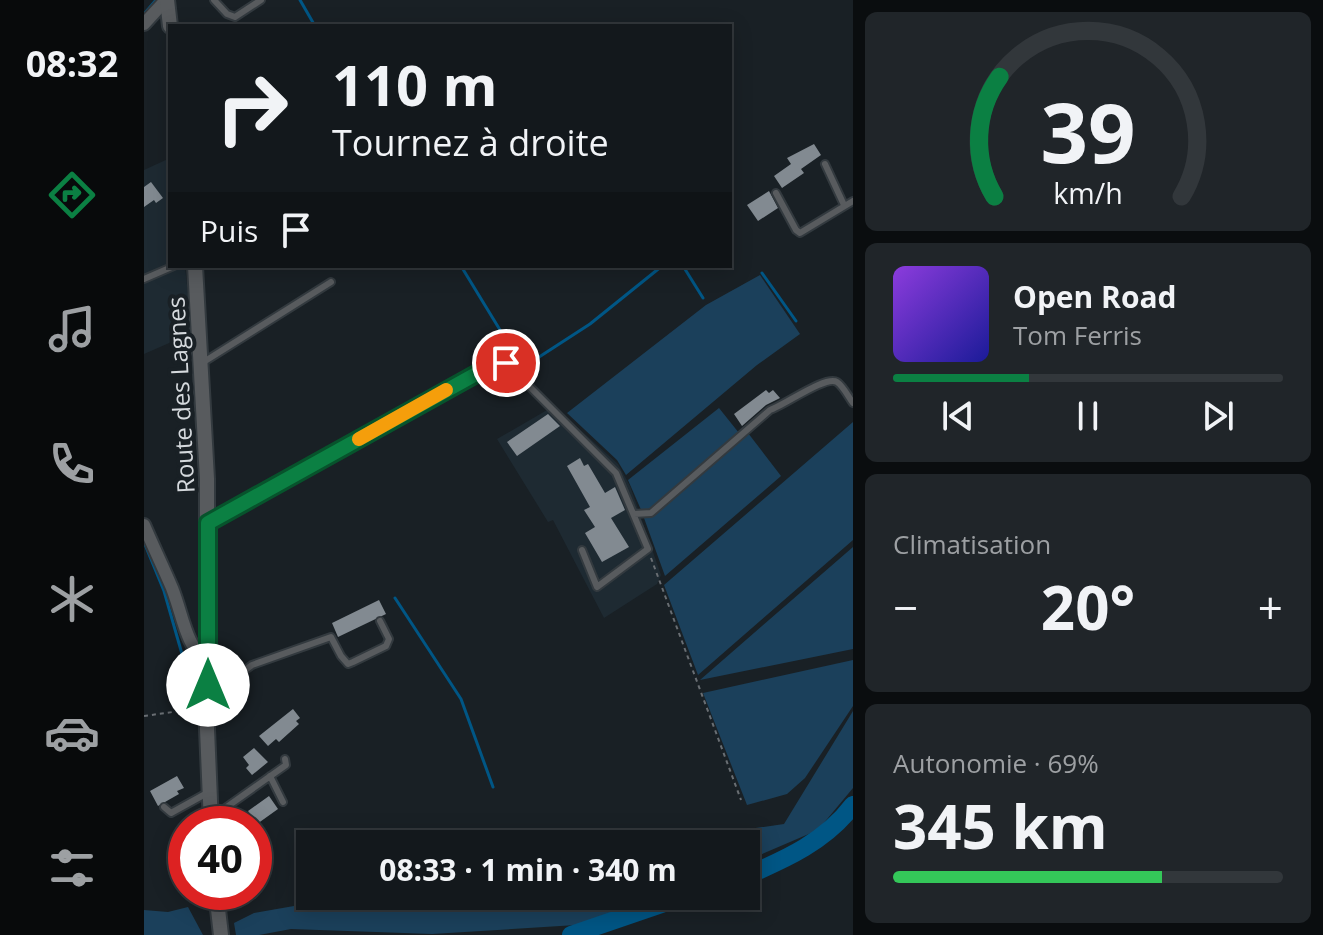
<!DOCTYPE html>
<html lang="fr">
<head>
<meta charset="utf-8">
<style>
	:root { --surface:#13181c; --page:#202529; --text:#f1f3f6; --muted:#9da0a3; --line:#32373b; --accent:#0b8043 }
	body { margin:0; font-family:"Open Sans",sans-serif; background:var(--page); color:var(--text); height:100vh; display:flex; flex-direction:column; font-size:30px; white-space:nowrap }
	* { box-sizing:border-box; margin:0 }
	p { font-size:26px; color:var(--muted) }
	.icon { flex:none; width:44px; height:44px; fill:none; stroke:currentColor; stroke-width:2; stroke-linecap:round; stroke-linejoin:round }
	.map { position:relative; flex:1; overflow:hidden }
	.side { display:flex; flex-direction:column; gap:12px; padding:12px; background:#0a0d0f; width:470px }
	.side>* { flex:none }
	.top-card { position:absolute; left:24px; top:24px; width:564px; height:244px; border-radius:0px; box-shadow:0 4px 20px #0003,0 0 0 2px var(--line); background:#13181c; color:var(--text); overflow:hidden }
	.speed { position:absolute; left:24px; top:806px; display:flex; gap:16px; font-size:40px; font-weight:700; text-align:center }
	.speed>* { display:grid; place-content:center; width:104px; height:104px; border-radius:50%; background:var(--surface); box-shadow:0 4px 20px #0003,0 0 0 2px var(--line); line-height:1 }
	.speed .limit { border:12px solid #d22; background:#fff; color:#111 }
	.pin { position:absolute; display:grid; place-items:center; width:68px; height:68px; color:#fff; margin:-34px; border:4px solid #fff; border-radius:50%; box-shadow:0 2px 8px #0007 }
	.me { position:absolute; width:88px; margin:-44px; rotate:0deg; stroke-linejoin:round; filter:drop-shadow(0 0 6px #0008) }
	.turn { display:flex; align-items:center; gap:28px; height:168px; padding:0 32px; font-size:36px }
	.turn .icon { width:104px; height:104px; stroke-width:2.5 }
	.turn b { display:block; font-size:56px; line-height:68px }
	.then { display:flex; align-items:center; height:76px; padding:0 32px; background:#0003; gap:16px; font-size:30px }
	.big { font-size:60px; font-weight:700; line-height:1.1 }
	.side .tile { flex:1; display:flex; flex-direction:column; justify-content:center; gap:12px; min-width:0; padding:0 28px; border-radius:12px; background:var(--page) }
	.side .dial { align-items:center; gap:0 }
	.dial svg { height:208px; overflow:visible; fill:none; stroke:var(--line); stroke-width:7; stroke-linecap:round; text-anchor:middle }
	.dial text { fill:var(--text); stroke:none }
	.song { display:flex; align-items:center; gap:24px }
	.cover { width:96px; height:96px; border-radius:12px; background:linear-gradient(135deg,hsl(270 70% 55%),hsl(240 70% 35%)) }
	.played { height:8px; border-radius:4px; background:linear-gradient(90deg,var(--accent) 35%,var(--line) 35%) }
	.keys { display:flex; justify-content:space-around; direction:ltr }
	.heat { display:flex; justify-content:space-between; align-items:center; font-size:44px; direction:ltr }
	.charge { height:12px; border-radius:6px; background:linear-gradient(90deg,#34c759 69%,var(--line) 0) }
	.trip { position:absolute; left:152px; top:830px; width:464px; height:80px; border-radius:0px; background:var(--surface); box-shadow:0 4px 20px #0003,0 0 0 2px var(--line); font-weight:700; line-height:80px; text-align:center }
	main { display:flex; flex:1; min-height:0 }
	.tab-bar { display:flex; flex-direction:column; width:144px; justify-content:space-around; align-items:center; background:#080a0b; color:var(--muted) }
	.tab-bar .icon { width:56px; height:56px }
	.tab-bar .selected { color:var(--accent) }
	.tab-bar b { font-size:36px; color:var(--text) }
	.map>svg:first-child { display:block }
</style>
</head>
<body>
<main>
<nav class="tab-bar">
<b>08:32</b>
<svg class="icon selected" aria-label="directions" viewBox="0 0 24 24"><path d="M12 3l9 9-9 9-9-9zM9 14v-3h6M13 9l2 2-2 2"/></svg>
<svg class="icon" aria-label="music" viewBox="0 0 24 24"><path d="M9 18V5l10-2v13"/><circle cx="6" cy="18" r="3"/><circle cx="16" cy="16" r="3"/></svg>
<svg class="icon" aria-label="phone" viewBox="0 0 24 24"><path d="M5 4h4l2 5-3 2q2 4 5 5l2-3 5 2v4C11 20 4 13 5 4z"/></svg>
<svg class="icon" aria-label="climate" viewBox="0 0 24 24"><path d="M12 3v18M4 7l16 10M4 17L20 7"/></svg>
<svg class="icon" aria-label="car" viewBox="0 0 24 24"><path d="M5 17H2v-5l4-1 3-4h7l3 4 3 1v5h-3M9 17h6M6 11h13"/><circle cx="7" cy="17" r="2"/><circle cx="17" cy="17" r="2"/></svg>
<svg class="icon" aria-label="filters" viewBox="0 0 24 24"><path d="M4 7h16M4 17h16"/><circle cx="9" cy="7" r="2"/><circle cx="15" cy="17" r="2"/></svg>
</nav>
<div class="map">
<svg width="709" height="935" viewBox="0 0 709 935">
	<rect width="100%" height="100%" fill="#192025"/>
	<path fill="#1e2a32" d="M26 158V266H41L48 333 0 354V170Z
		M410 406 474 464 486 486 517 575 513 584 460 618 409 520 404 522 353 439Z"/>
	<path fill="#1b405b" d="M616 275 656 334 613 365 482 475 473 460 423 413 562 305Z
		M575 408 595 433 506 510 498 512 484 480Z
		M709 422V540L554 675 520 585Z
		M604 433 637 476 521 576 500 518 509 515Z
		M709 547V649L556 680Z
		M709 660V706L661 778 643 794 603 805 559 693Z
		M709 711V788L674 830 602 861V844H572L605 829 640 824Z
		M207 896H390L408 906 450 896H516L432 925 288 934 147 929 115 935H92L90 923 110 913Z
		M44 907 59 935H0V910L24 912Z"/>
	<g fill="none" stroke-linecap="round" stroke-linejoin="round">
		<path stroke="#005685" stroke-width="3" d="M156 0 171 26
			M0 14 12 0
			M317 266 367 348 392 359 446 324 518 266
			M539 266 559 298
			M618 273 652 321
			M0 542 20 591 44 675
			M251 598 317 699 349 787"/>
		<path stroke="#005685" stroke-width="18" d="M602 876C642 859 682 841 709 805
			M427 935 541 896"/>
	</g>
	<path fill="#828a91" d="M670 144 677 155 657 169 660 173 638 188 630 176 647 164 643 158Z
		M7 182 19 198 12 203 10 200 0 207V187Z
		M625 191 634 208 614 221 603 205Z
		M622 390 625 393 629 390 636 398 622 405 598 426 590 414Z
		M404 414 416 426 373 456 363 442Z
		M436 458 440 466 444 464 461 493 471 487 481 510 467 518 485 547 458 562 441 533 451 527 440 510 446 507 423 466Z
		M235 600 242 614 194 637 188 623Z
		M149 709 156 718 152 721 155 724 135 742 132 739 124 746 115 736Z
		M110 748 124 762 108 775 102 768 105 765 99 757Z
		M33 776 40 788 33 791 35 794 14 806 6 791Z
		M125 796 134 809 113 824 104 811Z"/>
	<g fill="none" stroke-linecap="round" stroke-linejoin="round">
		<g stroke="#333a3f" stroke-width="10">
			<path id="service" d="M70 0 83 14 91 17 117 0
				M681 164 700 205
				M632 193 652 230 656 233 709 201
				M0 279 30 266
				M58 363 187 282
				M490 514 507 513 626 410C641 405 682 375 693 382 699 386 704 396 709 403
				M64 523 350 364 362 363 472 473 504 549 453 587 438 550
				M64 685 89 679 108 665 187 637 197 656 204 664 209 662 242 646 245 639 236 621
				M126 776 139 802
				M20 807 27 813 65 792
				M70 816 142 765 141 759"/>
		</g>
		<g stroke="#333a3f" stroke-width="16">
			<path id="minor" d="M0 24 22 0
				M0 525C9 546 19 567 28 588 40 619 40 641 64 666"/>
		</g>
		<g stroke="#333a3f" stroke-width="18">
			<path id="tertiary" d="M23 0 26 26
				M51 266 63 479V729L67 824
				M72 892 77 935"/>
		</g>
		<path stroke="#696e73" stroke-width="2" stroke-dasharray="4 4" stroke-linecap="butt" d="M507 558 597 800
			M0 716 50 709"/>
		<use href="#service" stroke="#585b5e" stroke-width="6"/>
		<use href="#minor" stroke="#585b5e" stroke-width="12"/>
		<use href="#tertiary" stroke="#585b5e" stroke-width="14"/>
	</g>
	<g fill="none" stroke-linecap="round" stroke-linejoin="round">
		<g stroke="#07532c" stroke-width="20">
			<path id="route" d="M64 685V523L350 364 362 363"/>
		</g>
		<use href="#route" stroke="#0b8043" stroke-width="14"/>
		<path stroke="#f59e0b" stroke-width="14" d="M215 439 302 390"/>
	</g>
	<g text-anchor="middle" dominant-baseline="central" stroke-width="8" stroke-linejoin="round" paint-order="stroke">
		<g font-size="24" fill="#d5d9dd" stroke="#192025">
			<text transform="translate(36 395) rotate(-93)">Route des Lagnes</text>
		</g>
	</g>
</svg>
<div class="speed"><div class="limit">40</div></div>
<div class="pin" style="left:362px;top:363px;background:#d93025"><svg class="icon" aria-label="arrive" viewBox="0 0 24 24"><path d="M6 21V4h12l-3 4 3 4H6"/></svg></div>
<svg class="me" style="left:64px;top:685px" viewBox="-20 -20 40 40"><circle r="19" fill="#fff"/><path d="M0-13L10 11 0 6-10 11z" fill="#0b8043"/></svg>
<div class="trip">08:33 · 1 min · 340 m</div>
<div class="top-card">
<div class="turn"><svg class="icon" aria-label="right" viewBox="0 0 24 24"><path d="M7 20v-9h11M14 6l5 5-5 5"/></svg><div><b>110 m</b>Tournez à droite</div></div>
<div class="then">Puis<svg class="icon" aria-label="arrive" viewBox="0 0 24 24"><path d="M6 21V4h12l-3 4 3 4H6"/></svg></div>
</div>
</div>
<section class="side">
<div class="tile dial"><svg viewBox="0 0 100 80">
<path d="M14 69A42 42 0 1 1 86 69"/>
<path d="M14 69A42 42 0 0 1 16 23" stroke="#0b8043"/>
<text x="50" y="56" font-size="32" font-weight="700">39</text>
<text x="50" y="72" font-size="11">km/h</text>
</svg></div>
<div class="tile">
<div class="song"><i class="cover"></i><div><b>Open Road</b><p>Tom Ferris</p></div></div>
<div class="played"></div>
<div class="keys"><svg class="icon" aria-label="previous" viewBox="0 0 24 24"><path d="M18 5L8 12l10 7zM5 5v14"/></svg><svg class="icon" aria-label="pause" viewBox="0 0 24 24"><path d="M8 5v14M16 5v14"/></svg><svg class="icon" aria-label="next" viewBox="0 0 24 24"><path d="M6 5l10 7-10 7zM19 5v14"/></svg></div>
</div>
<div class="tile"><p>Climatisation</p>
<div class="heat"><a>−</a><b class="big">20°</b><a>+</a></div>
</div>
<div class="tile"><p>Autonomie · 69%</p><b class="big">345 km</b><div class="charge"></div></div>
</section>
</main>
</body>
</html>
